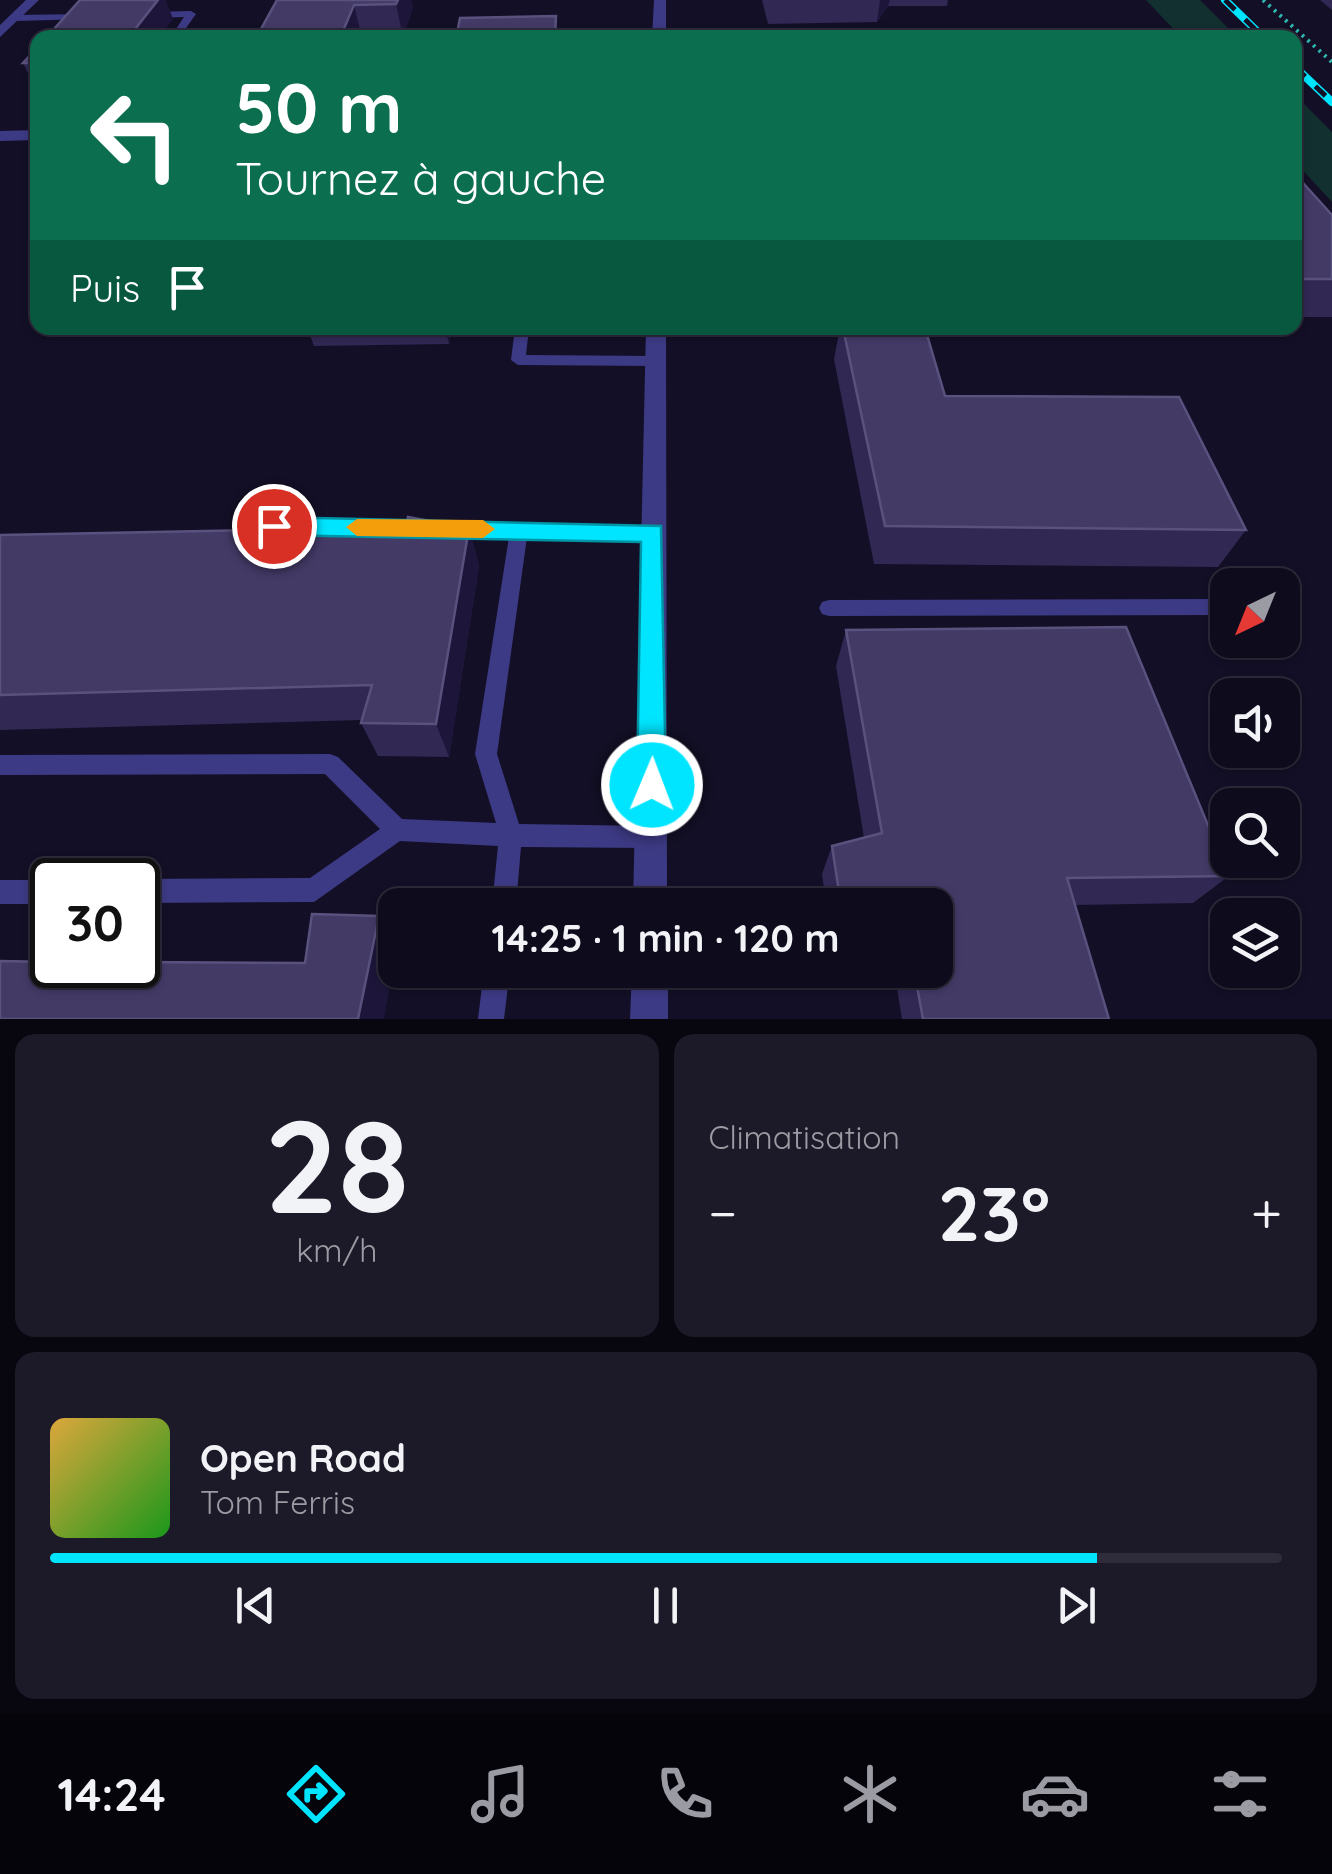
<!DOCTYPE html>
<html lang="fr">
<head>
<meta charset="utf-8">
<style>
	:root { --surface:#0e0b1c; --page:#1c1929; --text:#f1f3f6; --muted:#9b9ba3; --line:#2e2b3b; --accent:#00e5ff }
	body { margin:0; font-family:Quicksand,sans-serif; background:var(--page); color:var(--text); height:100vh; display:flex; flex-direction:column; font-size:38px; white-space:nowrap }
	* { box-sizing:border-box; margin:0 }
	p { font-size:32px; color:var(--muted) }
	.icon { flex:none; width:55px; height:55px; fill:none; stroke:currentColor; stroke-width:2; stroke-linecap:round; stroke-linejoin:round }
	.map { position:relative; height:1019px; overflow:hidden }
	.details { display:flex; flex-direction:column; gap:15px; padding:15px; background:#08060f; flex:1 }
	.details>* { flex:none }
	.banner { position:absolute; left:30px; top:30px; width:1272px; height:305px; border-radius:20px; box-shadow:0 2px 8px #0004,0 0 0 2px var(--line); background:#0b6e4f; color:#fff; overflow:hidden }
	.needle { width:65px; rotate:223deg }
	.tools { position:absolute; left:1210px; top:568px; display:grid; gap:20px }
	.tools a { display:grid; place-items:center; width:90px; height:90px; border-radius:20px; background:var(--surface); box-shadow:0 2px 8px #0004,0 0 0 2px var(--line); font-size:50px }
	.speed { position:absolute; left:30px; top:858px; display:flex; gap:20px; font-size:50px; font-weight:700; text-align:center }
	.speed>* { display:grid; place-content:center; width:130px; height:130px; border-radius:50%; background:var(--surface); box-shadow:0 2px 8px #0004,0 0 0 2px var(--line); line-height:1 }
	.speed .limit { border:5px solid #111; border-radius:15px; background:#fff; color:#111 }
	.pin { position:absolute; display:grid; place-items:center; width:85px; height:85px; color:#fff; margin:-42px; border:5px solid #fff; border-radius:50%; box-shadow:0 2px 10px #0007 }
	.me { position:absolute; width:110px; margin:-55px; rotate:1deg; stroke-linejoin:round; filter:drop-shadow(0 0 8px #0008) }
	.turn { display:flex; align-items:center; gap:35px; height:210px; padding:0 40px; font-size:45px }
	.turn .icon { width:130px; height:130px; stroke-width:2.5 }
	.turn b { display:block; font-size:70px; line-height:85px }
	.then { display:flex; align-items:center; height:95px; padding:0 40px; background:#0003; gap:20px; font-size:38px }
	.big { font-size:75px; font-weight:700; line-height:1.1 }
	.details .widget { flex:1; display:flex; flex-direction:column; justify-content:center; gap:15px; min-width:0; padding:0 35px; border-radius:20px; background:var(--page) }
	.details .dial { align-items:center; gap:0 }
	.dial b { font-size:130px; line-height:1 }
	.song { display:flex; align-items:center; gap:30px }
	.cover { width:120px; height:120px; border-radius:15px; background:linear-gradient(135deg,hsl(40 70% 55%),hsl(120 70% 35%)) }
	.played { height:10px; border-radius:5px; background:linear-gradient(90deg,var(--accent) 85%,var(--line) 85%) }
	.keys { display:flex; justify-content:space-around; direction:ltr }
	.heat { display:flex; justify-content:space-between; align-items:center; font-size:55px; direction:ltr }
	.details .tiles { flex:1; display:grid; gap:15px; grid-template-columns:1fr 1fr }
	.widget:last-child { grid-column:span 2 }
	.trip { position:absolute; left:378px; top:888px; width:575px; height:100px; border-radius:20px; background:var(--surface); box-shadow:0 2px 8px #0004,0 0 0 2px var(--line); font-weight:700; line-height:100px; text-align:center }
	.tabs { display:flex; height:160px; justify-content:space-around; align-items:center; background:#06040b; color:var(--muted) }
	.tabs .icon { width:70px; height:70px }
	.tabs .active { color:var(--accent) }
	.tabs b { font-size:45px; color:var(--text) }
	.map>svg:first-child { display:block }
</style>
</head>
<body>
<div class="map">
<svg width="1332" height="1019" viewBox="0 0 1332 1019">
	<rect width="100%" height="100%" fill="#130f26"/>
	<path fill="#12302f" d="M1146 0H1200L1237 37H1181Z
		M1295 95 1332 132V202L1295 162Z"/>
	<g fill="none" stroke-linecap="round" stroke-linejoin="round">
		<path stroke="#2fb8b0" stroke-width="4" stroke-dasharray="2.5 5" stroke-linecap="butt" d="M1263 0 1332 62"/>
		<path fill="#3d3a85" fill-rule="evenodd" d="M191 11 196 14 179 38H170L184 17 151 18 146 15 151 12Z
			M85 14 88 15V19L15 21 10 18 15 15Z
			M515 328H529L526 355 656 356 664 361 656 366 518 365 511 360Z
			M274 519 393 521 399 523 402 528 399 533 393 535 274 533 240 543 234 541 231 536 234 531Z
			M449 522 659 528 662 533 659 538 653 540 527 537 497 754 519 824 651 826 659 829 662 837 659 845 651 848 521 847 516 905H492L498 846 400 841 314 902 138 903 136 880 138 879 310 878 380 829 325 774 0 775V755L330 754 338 757 402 819 496 823 475 754 509 537 449 536 443 534 440 529 443 524Z
			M1228 599 1227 615 829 616 822 614 819 608 822 602 829 600Z
			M0 880H52V904H0Z
			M484 970H510L504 1019H478Z"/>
		<path fill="#3d3a85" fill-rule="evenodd" d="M26 0H39L0 37V25Z
			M654 0H666V38H652Z
			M38 130V140L0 141V131Z
			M646 328H666L667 905H633Z
			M632 970H668V1019H630Z"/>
		<g stroke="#00e5ff" stroke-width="8">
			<path id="rail" d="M1225 0 1264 38
				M1295 67 1332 102"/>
		</g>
		<use href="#rail" stroke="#130f26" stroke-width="5" stroke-dasharray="14" stroke-linecap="butt"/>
	</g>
	<path fill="#312854" d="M277 0H411L413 7 403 37 256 38Z
		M762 0H948L947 6H888L877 22 768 24Z
		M1320 0H1332V10Z
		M38 47V91H37L23 63Z
		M1295 174 1332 215V317H1295Z
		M307 328H452L449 344 314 346Z
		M840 328H925L945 396 1246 530 1218 567 874 564 834 359Z
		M469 528 479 566 449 757 378 756 361 723V720L0 730V535Z
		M846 630 1229 876 1193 903 1075 905 1109 1019H902L894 970H935V905H826L822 874 832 846 864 838 836 666Z"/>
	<path fill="#1d163a" d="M158 0H166L173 19 159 38H128Z
		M398 0H411L413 7 403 37 396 4Z
		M880 0H890L888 6 877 22Z
		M354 5 362 38H340Z
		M445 328H452L449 344Z
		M469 528 479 566 449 757 436 724Z
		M379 916 395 938V957L384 1019H358Z"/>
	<path fill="#433a66" stroke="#5a527e" stroke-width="2.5" d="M80 0H158L128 38H46Z
		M277 0H398L396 4 354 5 340 38H256Z
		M556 16 555 38H456L460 18Z
		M825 31H1106L1112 38H827Z
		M38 47V63H23Z
		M1295 174 1332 215V279H1295Z
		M843 328H925L945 396 1179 397 1246 530 885 526Z
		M408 517 469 528 436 724 361 723 372 685 0 695V535L406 527Z
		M1126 627 1229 876 1067 878 1109 1019H923L914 970H935V905H841L832 846 882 833 846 630Z
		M312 914 379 916 358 1019H0V961L52 962V965H138V962L305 963Z"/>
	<path fill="#00e5ff" stroke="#0095a6" stroke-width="2.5" d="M274 517 661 526 666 785 662 794 652 798 641 794 637 785 641 542 274 535 263 526Z"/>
	<path fill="#f59e0b" d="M357 519 483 520 495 529 483 538 357 536 346 527Z"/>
</svg>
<div class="tools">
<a><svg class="needle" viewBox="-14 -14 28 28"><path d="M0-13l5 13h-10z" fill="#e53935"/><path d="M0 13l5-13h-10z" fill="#9b9ba3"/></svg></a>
<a><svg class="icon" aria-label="sound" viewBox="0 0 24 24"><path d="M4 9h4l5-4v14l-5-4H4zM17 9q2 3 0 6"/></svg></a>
<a><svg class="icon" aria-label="search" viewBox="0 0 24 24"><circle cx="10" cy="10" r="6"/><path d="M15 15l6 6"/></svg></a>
<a><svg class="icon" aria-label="layers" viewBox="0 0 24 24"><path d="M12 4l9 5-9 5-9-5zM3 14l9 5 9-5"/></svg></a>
</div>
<div class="speed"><div class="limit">30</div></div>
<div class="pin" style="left:274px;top:526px;background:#d93025"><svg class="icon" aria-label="arrive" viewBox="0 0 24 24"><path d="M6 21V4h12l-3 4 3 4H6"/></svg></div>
<svg class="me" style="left:652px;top:785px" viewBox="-20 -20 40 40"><circle r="17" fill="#00e5ff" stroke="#fff" stroke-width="3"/><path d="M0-11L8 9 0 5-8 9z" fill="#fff"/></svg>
<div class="trip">14:25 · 1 min · 120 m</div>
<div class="banner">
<div class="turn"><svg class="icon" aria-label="left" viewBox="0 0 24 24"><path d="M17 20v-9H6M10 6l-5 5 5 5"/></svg><div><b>50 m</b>Tournez à gauche</div></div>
<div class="then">Puis<svg class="icon" aria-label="arrive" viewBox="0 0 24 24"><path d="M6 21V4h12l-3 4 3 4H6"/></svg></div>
</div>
</div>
<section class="details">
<div class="tiles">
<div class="widget dial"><b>28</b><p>km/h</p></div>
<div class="widget"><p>Climatisation</p>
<div class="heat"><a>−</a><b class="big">23°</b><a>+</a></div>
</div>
<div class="widget">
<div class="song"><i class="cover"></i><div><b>Open Road</b><p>Tom Ferris</p></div></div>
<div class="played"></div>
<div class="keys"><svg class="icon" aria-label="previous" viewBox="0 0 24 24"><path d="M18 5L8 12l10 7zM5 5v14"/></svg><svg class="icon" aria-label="pause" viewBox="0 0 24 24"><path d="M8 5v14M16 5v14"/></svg><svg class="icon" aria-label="next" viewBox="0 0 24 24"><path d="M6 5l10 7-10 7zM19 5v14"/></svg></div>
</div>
</div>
</section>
<nav class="tabs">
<b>14:24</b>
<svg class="icon active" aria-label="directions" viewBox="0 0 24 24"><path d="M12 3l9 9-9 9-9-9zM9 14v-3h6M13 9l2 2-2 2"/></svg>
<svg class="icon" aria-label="music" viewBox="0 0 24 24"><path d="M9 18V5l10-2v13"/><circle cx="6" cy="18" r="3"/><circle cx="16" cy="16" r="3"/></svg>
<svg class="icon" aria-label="phone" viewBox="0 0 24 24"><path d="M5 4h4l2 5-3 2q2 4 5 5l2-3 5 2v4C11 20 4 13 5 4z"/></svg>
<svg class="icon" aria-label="climate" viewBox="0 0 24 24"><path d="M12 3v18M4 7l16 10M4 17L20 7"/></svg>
<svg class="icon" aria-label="car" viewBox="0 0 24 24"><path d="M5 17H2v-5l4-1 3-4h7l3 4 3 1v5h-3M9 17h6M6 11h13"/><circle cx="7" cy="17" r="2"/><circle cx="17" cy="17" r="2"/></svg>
<svg class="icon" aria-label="filters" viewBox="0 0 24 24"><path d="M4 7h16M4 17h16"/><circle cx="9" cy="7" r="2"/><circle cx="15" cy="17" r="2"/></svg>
</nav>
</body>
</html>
